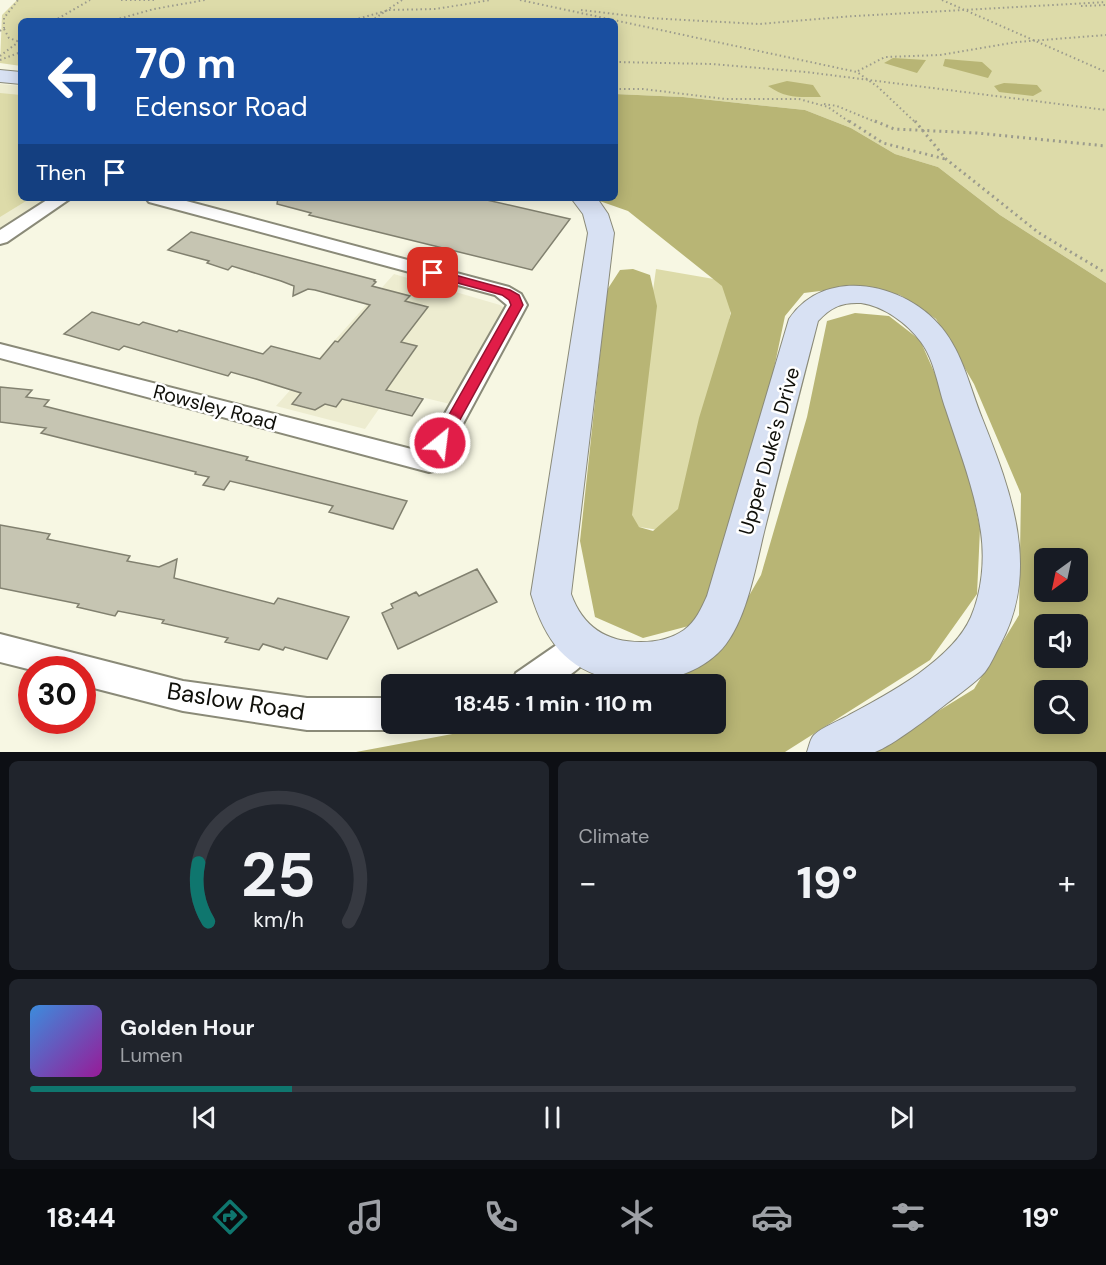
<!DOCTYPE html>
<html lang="en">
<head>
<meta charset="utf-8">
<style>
	:root { --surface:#171b24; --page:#20242c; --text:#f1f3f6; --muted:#9ea1a6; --line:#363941; --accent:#0f766e }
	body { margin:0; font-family:"DM Sans",sans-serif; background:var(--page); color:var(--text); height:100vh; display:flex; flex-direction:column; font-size:22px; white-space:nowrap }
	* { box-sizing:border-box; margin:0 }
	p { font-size:20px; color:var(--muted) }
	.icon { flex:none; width:33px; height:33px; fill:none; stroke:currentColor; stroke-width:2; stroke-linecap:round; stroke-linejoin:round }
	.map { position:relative; height:752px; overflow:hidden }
	.drawer { display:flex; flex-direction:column; gap:9px; padding:9px; background:#0d0f14; flex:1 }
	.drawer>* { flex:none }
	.banner { position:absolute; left:18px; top:18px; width:600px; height:183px; border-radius:9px; box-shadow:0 3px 15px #0003; background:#1a4fa0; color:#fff; overflow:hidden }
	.needle { width:39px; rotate:213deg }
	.buttons { position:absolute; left:1034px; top:548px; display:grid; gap:12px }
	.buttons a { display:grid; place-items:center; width:54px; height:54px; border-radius:9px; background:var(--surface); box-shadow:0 3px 15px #0003; font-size:30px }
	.speed { position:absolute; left:18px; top:656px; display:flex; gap:12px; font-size:30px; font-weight:700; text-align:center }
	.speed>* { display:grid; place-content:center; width:78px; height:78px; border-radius:50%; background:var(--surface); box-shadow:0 3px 15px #0003; line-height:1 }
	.speed .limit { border:9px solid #d22; background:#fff; color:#111 }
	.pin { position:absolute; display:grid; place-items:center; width:51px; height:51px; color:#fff; margin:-26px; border-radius:12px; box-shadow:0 3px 9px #0006 }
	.me { position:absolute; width:66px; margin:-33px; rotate:29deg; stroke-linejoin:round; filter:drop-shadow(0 0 4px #0008) }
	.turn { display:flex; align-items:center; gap:21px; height:126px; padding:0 18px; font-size:27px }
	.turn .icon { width:78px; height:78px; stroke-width:2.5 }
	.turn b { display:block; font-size:42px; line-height:51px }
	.then { display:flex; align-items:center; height:57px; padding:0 18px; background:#0003; gap:12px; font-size:22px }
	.big { font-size:45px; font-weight:700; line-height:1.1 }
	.drawer .widget { flex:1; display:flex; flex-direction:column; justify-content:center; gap:9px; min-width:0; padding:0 21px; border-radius:9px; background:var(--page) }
	.drawer .dial { align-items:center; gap:0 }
	.dial svg { height:156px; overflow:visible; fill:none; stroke:var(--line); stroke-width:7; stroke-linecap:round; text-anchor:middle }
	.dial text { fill:var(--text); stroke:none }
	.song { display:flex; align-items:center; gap:18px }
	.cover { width:72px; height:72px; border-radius:9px; background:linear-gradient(135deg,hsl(210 70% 55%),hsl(300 70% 35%)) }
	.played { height:6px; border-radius:3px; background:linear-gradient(90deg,var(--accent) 25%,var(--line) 25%) }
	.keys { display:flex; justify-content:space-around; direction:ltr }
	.heat { display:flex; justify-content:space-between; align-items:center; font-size:33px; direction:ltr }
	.drawer .tiles { flex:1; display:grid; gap:9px; grid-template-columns:1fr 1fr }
	.widget:last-child { grid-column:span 2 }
	.trip { position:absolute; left:381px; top:674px; width:345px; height:60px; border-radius:9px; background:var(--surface); box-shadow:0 3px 15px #0003; font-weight:700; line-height:60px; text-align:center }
	.dock { display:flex; height:96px; justify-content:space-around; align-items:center; background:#090b0e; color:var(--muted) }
	.dock .icon { width:42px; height:42px }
	.dock .active { color:var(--accent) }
	.dock b { font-size:27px; color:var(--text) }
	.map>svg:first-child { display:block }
</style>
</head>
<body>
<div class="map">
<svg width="1106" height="752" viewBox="0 0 1106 752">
	<rect width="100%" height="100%" fill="#f7f7e3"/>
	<path fill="#edecd0" d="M0 84 21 86V198H50L0 229Z
		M394 274 500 305 504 308 450 404 392 390 365 429 276 406Z"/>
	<path fill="#dddba9" d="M17 0H1106V283L1000 215 938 167 895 154 851 128 805 110 683 97 615 94V21H21V66L0 63 2 15Z
		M0 93 21 95V198H31L0 217Z
		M656 269 737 283 683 534 621 524Z"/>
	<path fill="#b8b575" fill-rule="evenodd" d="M893 58 926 60 917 73 884 63Z
		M945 59 982 62 992 71 988 78 943 66Z
		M787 81 813 85 821 97C799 97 787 99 768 86Z
		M1004 83 1037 85 1042 91 1033 96 999 92 994 86Z
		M615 94 683 97 805 110 851 128 895 154 938 167 1000 215 1106 283V752H872L974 689 1019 615 1021 494 974 384 936 319 900 295 860 286 804 293 785 316 768 397 700 623 643 638 595 617 580 541 607 290 620 270 633 269 650 275 657 306 632 515 639 527 653 531 678 509 699 418 731 313 722 286 628 211 591 198H615ZM1044 558H1077V591H1044ZM1044 624H1077V657H1044ZM1044 690H1077V723H1044Z
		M855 313 889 316 920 340 961 433 980 529 977 594 930 660 785 752H356L463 732 496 723H716V684H662L721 644 761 575 807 417 827 321Z"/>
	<path fill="#c6c5b2" stroke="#81806f" stroke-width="1.5" d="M278 198H478L570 219 532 270 309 215 311 213 277 204Z
		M191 232 375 280 374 281 376 282 372 286 410 296 405 301 428 307 401 342 417 346 386 390 423 399 412 416 342 399 336 407 325 404 315 410 292 404 301 393 256 379 231 372 228 376 124 346 119 350 64 334 92 312 139 325 143 322 177 332 179 330 263 354 271 346 320 359 335 341 338 342 370 305 315 290 308 289 293 296 294 286 281 281 232 266 228 270 207 263 209 261 168 250Z
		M0 387 32 390 26 397 49 400 44 406 248 457 246 460 407 501 393 529 329 512 333 506 230 481 224 490 203 485 209 477 195 474 196 472 41 433 46 428 0 422Z
		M0 525 50 534 47 539 130 556 127 561 159 567 177 559 174 578 274 604 278 598 349 617 327 659 285 647 283 650 263 644 259 650 225 642 228 638 162 623 164 620 118 611 115 616 77 607 79 604 0 588Z
		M477 569 497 602 398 649 382 613 393 608 391 604 416 592 419 596Z"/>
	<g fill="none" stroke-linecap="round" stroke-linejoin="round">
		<g stroke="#8a8a78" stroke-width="4">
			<path id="minor" d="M50 198H71L7 242 0 244V230Z
				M146 198H175L509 287 521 294 527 305 438 470 429 472 0 358V344L423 452 507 305 495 295 149 202Z
				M582 631 593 635 597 645C590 660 571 677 555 683 544 688 524 684 511 684L516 673 571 635Z
				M0 634 183 681 307 698H392V723H404L392 730H307L183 711 82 685V669L32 670 0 662Z"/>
		</g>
		<g stroke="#8a8a78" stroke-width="2">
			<path id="secondary" d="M0 70 21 72V84L0 82Z
				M571 198H597L608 214 614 233 571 594C583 627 606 642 641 642 656 642 671 639 684 630 696 621 701 609 707 596L789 319C825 265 906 283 942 328 963 354 970 388 982 418 1011 491 1041 570 1000 645 995 654 991 664 985 672 974 684 959 694 946 704 931 716 892 746 875 752 862 752 822 752 807 752 809 747 810 739 814 735 822 727 839 721 849 715 890 693 952 660 971 617 982 591 985 560 981 532 975 490 959 450 946 410 938 388 935 361 921 342 908 324 884 306 861 303 842 302 831 307 818 321 800 390 782 459 765 528 756 564 748 615 726 644 702 676 651 688 614 680 565 669 545 640 531 594L588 233 583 214Z"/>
		</g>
		<path stroke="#9b9b8d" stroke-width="2" stroke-dasharray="1.5 3" stroke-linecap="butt" d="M121 0H157
			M520 0 857 72 878 87 916 123
			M942 0 1106 72
			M1081 6 1106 5
			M581 10 649 18 759 24 854 16 1106 2
			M54 21 90 0
			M111 21 154 9 205 0
			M350 21 389 10 436 9 490 0
			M371 21 402 0
			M4 29 9 38 20 42
			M0 31 4 28V18L18 0
			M0 56 21 40
			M0 60 21 52
			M615 62 712 64 806 72 1106 110
			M858 71 885 57 940 55 1017 42 1106 35
			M615 89H643L725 99H799L828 107 851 123
			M824 104 837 106 878 123"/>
		<path stroke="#9b9b8d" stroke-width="3" stroke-dasharray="2 4" stroke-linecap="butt" d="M849 121 883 143 945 159
			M875 121 894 129 977 133 1106 146
			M915 121 946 159 1039 233 1106 273"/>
		<use href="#minor" fill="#fff" fill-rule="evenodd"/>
		<use href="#secondary" fill="#d8e1f3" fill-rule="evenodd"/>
	</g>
	<path fill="#e11d48" stroke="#92132f" stroke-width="1.5" d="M433 269 510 290 519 295 523 305 445 447H435L433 443 511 305 509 300 502 295 428 275 427 273Z"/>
	<g text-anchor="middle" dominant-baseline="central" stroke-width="5" stroke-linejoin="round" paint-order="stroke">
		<g font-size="20" fill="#0f0f09" stroke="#fff">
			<text transform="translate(215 407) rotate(15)">Rowsley Road</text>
			<text transform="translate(769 451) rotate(-74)">Upper Duke's Drive</text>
		</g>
		<g font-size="24" fill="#0f0f09" stroke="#fff">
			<text transform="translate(236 701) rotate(9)">Baslow Road</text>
		</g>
	</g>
</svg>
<div class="buttons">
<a><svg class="needle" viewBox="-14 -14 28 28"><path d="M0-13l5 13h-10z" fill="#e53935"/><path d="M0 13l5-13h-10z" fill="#9ea1a6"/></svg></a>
<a><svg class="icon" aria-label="sound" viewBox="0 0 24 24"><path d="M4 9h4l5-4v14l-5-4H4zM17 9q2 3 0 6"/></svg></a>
<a><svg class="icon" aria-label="search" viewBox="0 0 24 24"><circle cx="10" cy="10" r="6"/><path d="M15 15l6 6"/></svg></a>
</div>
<div class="speed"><div class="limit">30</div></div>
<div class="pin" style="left:433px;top:273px;background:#d93025"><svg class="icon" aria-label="arrive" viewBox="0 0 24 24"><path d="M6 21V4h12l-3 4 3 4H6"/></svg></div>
<svg class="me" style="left:440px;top:443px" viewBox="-20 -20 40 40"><circle r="17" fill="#e11d48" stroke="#fff" stroke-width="3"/><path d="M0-11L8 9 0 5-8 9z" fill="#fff"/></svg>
<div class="trip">18:45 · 1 min · 110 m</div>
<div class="banner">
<div class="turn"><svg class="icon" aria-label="left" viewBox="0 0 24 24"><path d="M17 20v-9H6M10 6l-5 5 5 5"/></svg><div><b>70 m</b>Edensor Road</div></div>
<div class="then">Then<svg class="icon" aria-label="arrive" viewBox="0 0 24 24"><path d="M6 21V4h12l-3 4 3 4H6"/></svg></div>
</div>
</div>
<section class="drawer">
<div class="tiles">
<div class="widget dial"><svg viewBox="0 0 100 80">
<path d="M14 69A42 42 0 1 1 86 69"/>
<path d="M14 69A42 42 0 0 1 9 39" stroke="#0f766e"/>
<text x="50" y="56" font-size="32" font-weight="700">25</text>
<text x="50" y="72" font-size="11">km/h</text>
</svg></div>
<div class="widget"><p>Climate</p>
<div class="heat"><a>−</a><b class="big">19°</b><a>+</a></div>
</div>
<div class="widget">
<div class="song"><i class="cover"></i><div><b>Golden Hour</b><p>Lumen</p></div></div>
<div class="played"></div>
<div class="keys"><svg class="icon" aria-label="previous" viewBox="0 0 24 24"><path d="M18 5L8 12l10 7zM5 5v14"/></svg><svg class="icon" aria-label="pause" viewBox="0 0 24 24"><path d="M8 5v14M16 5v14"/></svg><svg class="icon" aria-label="next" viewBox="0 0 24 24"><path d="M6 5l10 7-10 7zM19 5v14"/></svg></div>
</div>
</div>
</section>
<nav class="dock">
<b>18:44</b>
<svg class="icon active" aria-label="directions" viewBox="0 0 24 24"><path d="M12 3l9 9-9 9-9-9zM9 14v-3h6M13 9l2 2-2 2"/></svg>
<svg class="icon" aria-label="music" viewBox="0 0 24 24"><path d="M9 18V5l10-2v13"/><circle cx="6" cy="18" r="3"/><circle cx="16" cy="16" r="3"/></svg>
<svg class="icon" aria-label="phone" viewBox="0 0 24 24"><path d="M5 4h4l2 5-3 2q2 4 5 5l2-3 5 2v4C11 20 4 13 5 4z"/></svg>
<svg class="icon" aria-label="climate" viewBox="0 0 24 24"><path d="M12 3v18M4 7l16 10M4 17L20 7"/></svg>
<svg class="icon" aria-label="car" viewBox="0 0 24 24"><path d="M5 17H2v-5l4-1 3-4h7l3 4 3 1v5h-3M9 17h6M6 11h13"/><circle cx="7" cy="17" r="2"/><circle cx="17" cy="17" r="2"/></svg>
<svg class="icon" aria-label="filters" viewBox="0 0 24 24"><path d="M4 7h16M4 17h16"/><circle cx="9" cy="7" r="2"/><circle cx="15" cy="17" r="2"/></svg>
<b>19°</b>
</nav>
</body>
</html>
